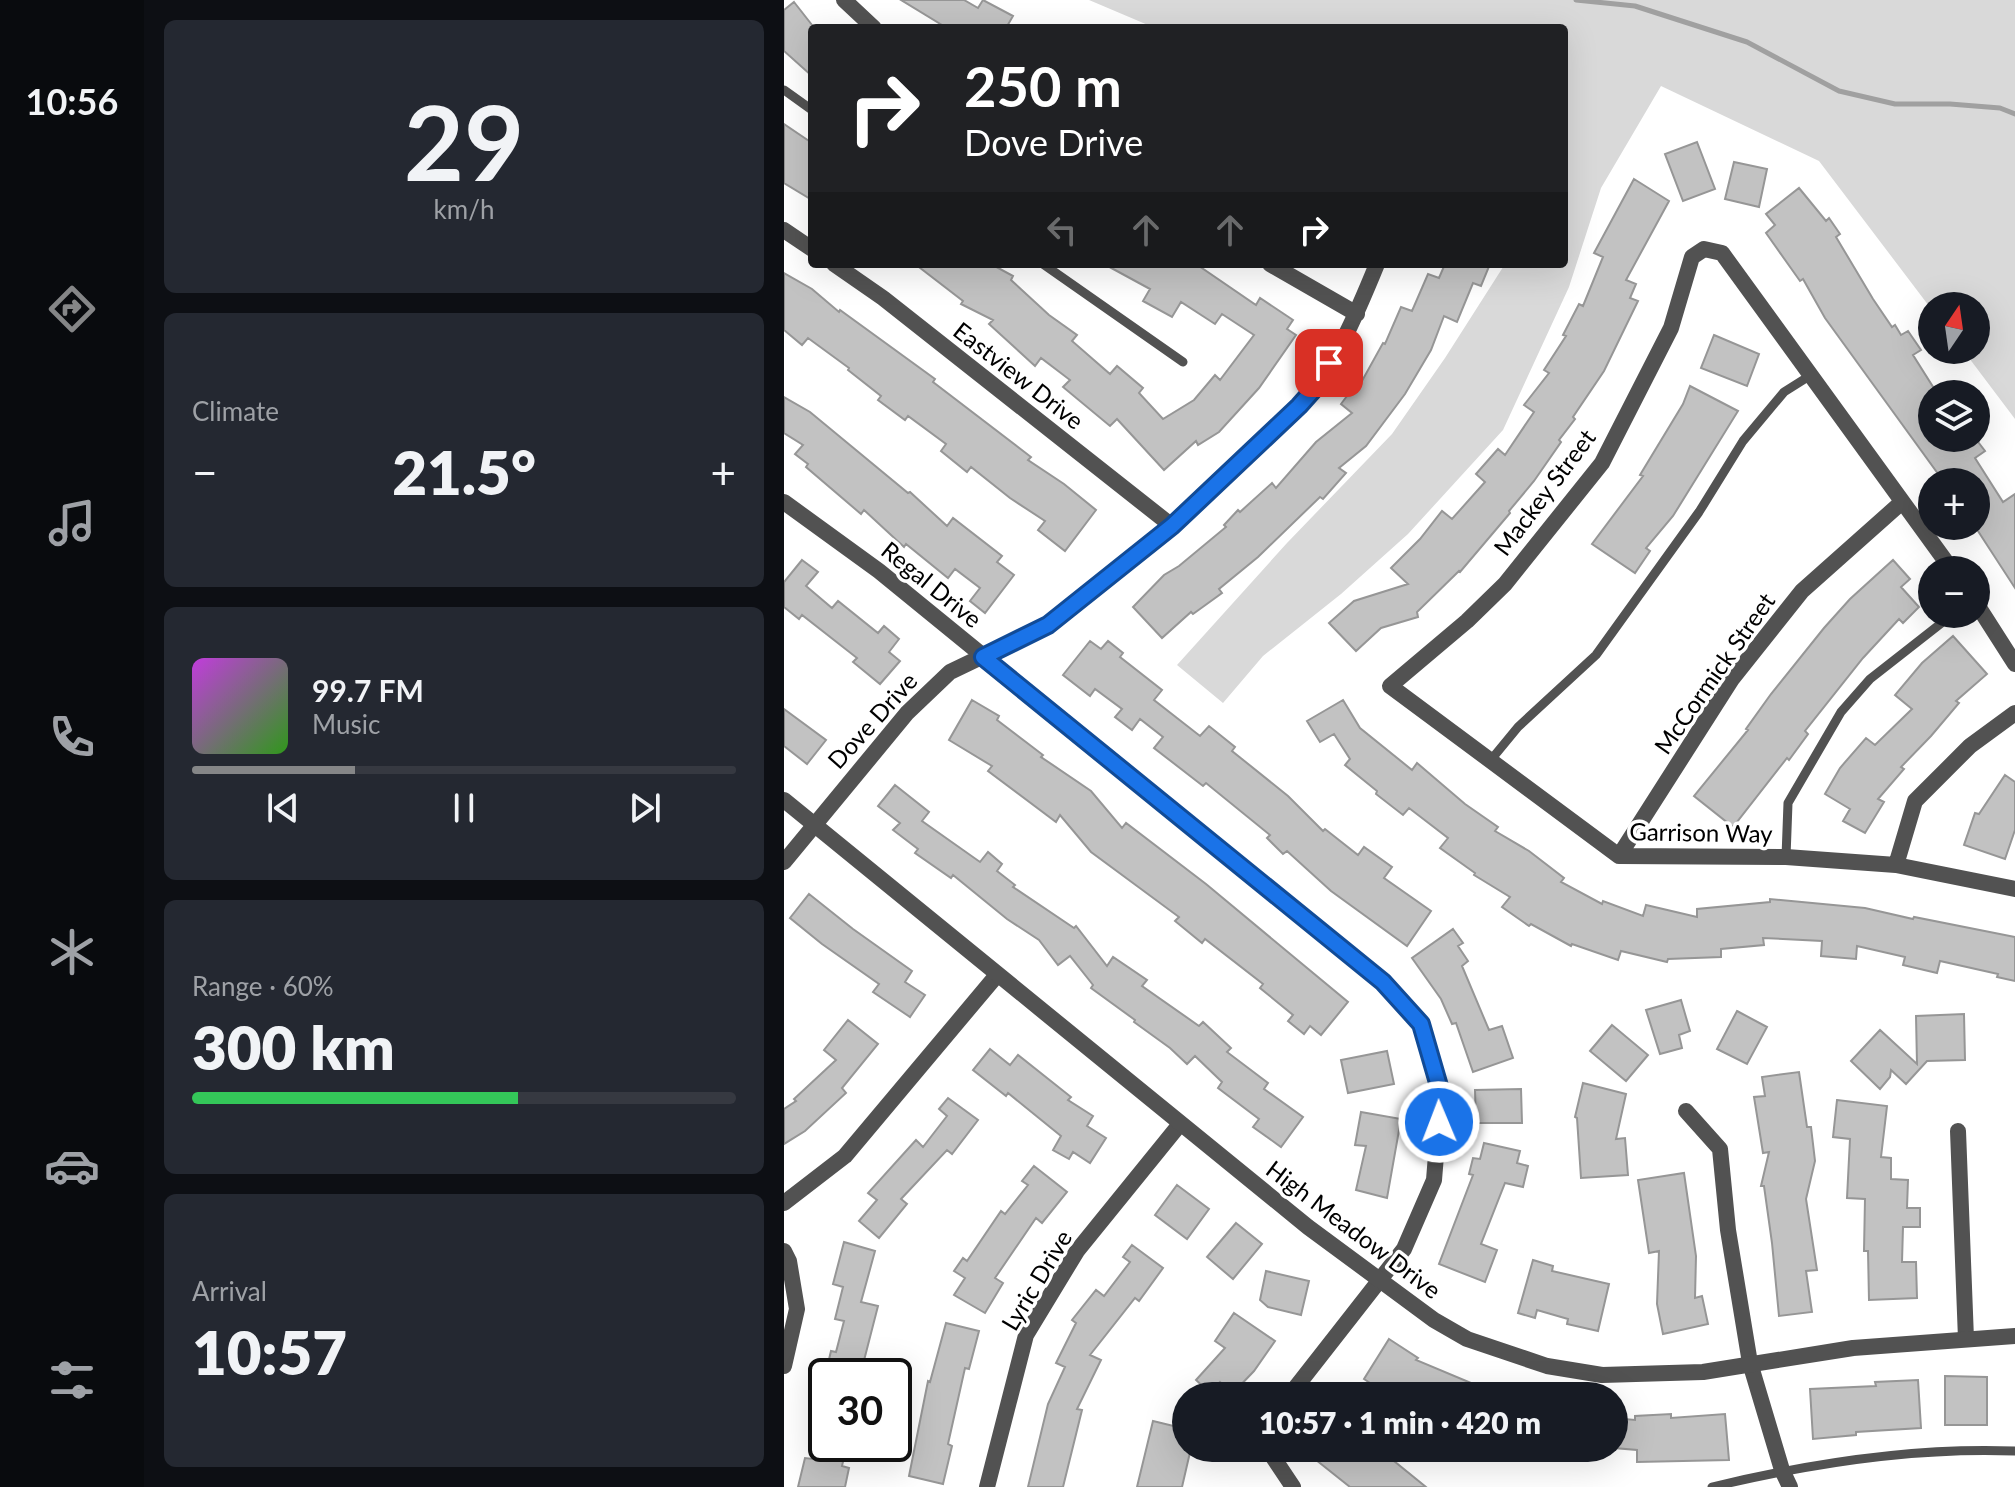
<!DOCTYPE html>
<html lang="en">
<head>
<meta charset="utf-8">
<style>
	:root { --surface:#171b24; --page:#242831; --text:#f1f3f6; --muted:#9ea1a6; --line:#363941; --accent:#858687 }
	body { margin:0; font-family:Lato,sans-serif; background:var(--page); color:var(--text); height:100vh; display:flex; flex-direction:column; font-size:30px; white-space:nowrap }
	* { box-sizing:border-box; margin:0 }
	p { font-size:26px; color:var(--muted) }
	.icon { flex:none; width:44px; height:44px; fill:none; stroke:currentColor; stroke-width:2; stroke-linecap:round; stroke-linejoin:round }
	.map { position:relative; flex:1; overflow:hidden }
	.sheet { display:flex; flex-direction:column; gap:20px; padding:20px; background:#0d0f14; width:640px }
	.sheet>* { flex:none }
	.hud { position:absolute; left:24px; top:24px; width:760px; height:244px; border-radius:8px; box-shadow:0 8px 32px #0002; background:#202124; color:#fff; overflow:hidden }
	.needle { width:52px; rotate:13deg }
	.tools { position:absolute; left:1134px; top:292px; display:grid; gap:16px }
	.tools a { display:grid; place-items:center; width:72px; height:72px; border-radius:50%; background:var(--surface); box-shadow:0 8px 32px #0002; font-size:40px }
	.speed { position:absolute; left:24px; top:1358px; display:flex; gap:16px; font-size:40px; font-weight:700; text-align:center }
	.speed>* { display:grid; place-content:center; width:104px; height:104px; border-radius:50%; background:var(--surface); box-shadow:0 8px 32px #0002; line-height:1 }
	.speed .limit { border:4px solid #111; border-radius:12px; background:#fff; color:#111 }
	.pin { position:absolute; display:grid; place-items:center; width:68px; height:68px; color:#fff; margin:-34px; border-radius:16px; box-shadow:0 4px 12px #0006 }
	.me { position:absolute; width:88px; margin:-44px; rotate:359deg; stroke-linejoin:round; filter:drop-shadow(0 0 6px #0008) }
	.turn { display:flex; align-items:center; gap:28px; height:168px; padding:0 24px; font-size:36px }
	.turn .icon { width:104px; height:104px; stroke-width:2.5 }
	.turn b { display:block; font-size:56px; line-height:68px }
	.lanes { display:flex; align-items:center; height:76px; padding:0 24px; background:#0003; justify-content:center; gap:40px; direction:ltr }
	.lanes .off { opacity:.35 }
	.big { font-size:60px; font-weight:800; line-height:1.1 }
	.sheet .card { flex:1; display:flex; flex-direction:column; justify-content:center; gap:12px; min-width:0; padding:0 28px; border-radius:12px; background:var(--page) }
	.sheet .dial { align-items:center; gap:0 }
	.dial b { font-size:104px; line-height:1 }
	.song { display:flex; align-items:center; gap:24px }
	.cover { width:96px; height:96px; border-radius:12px; background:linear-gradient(135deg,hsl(290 70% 55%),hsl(110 70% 35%)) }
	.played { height:8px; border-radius:4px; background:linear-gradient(90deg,var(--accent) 30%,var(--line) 30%) }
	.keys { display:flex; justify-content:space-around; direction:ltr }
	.heat { display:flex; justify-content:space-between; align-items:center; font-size:44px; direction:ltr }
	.charge { height:12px; border-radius:6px; background:linear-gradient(90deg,#34c759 60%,var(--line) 0) }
	.trip { position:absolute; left:388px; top:1382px; width:456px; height:80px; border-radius:40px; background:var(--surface); box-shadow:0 8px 32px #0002; font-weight:800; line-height:80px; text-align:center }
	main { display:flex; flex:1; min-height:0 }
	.tab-bar { display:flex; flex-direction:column; width:144px; justify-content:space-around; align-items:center; background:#090b0e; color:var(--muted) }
	.tab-bar .icon { width:56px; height:56px }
	.tab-bar .current { color:var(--accent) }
	.tab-bar b { font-size:36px; color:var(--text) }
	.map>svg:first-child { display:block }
</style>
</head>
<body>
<main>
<nav class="tab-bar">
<b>10:56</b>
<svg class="icon current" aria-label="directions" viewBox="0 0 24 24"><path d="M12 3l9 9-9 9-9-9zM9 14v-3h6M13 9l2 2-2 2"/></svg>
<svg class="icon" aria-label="music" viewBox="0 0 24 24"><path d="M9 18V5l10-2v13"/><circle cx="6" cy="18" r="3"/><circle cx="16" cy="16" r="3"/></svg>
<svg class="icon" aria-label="phone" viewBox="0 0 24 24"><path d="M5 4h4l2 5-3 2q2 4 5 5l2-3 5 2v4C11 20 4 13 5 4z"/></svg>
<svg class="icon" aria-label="climate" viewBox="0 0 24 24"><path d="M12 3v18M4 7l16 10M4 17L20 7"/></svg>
<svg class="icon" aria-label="car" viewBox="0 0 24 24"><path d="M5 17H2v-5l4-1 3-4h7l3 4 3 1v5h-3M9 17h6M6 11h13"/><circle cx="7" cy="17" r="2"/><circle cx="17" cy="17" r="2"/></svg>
<svg class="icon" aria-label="filters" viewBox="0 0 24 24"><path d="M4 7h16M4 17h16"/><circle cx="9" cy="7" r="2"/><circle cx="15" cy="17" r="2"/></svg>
</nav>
<section class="sheet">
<div class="card dial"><b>29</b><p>km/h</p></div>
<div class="card"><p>Climate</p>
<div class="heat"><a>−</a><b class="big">21.5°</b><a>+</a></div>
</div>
<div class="card">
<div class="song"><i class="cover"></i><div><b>99.7 FM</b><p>Music</p></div></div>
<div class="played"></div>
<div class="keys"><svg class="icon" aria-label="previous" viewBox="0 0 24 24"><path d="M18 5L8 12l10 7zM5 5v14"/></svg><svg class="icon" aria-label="pause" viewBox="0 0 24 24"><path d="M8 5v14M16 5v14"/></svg><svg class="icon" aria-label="next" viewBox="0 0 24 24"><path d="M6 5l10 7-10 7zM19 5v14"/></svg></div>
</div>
<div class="card"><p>Range · 60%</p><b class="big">300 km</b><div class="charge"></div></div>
<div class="card"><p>Arrival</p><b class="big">10:57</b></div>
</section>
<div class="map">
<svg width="1231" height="1487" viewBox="0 0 1231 1487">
	<rect width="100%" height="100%" fill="#fff"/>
	<path fill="#d9d9d9" d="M305 0H1231V419L1179 350H1192V306H1148V310L1035 161 877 86 817 188 785 287 719 430 624 534 557 594 479 656 439 703 393 665 503 543 608 434 661 358 721 264H780V28H371Z"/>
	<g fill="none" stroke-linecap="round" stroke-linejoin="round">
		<path stroke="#a0a0a0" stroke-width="5" d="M792 0 851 6 963 42 1055 91 1111 104H1166L1216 108 1231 114"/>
	</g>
	<path fill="#c2c2c2" stroke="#969696" stroke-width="2" d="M117 0H180L194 8 199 0 229 16 222 28H163Z
		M10 2 28 25V76L0 51V10Z
		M0 124 28 143V200L0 183Z
		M913 142 931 189 899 201 881 154Z
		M950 162 983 169 975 207 941 199Z
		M850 179 885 201 842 280 852 284 846 298 854 301 820 371 789 417 791 419 775 440 777 442 750 481 725 511 726 513 676 572 675 571 633 612 634 617 597 628 572 651 545 623 570 601 624 584 607 568 636 539 658 511 668 519 701 482 692 474 714 449 721 455 750 412 740 405 765 373 760 370 782 336 779 335 795 304 799 306 819 257 810 253Z
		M1015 188 1042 221 1045 218 1056 234 1052 237 1089 299 1108 327 1111 325 1117 335 1124 331 1137 350 1129 355 1151 390 1148 392V438H1191L1201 451 1191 458 1219 502 1231 494V588L1192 528V482H1160L1041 318 1019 279 1016 281 982 233 991 225 982 214Z
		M131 264H207L229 276 227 280 265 315 293 335 288 341 326 374 333 366 359 388 355 393 379 419 410 400 431 375 436 380 470 335 438 314 431 324 397 302 388 317 359 301 366 289 320 264H412L472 305 476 298 509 320 503 329 512 335 475 388 435 432 414 445 412 441 380 470 333 419 326 426 279 387 286 380 257 358 251 366 205 324 209 320 177 304 179 301Z
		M661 264H706L697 286 689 283 673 322 660 316 647 350 621 394 582 446 555 468 562 473 539 499 536 497 474 557 435 589 438 593 409 614 407 612 378 638 349 607 380 575 395 566 442 527 440 525 454 510 456 512 488 483 492 488 532 442 568 413 557 404 569 388 573 390 599 343 601 344 617 307 628 311 644 274 655 278Z
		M0 273 28 289 55 312 56 310 151 379 149 382 247 457 244 460 280 484 312 510 281 551 254 530 261 521 226 498 187 467 183 472 157 451 162 444 124 416 121 420 94 400 97 396 64 370 65 368 24 338 18 345 0 330Z
		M930 335 975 354 963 386 917 368Z
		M906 386 954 411 889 516 862 548 866 551 851 573 808 544 859 476 856 475 899 404Z
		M0 397 26 412 124 493 126 492 163 526 169 518 218 556 213 562 230 575 201 613 186 601 196 588 171 569 164 578 122 544 120 547 80 510 77 514 22 467 24 464 11 454 19 445 0 433Z
		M18 560 34 572 22 586 48 608 54 601 94 633 100 626 115 639 105 652 116 661 96 684 69 662 73 658 18 615 15 619 0 607V582Z
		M1109 560 1126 579 1117 587 1135 607 1119 623 1115 619 1079 658 1021 731 1024 734 1005 760 1003 758 949 827 910 796 964 730 962 729 987 694 1040 628 1066 599Z
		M1169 636 1203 674 1172 701 1175 703 1147 736 1117 767 1120 769 1094 799 1100 802 1081 833 1059 821 1066 809 1041 794 1056 768 1082 738 1091 745 1128 709 1111 695 1138 663Z
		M306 641 317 649 324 641 339 653 336 657 378 690 370 700 416 736 425 726 451 747 448 751 504 796 539 831 541 829 574 855 580 847 608 867 600 878 647 911 623 946 547 891 503 851 499 854 483 838 486 835 422 783 419 786 370 748 379 737 356 719 348 730 331 717 338 709 311 689 306 696 279 675Z
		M188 700 215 716 213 720 259 755 257 757 307 791 338 828 342 823 422 884 564 1002 537 1035 526 1026 520 1034 504 1021 509 1015 476 988 479 984 421 939 418 943 391 921 395 917 307 852 276 815 272 822 204 771 208 766 165 740Z
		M559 700 576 728 628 770 633 763 681 804 714 827 711 831 745 851 780 878 777 882 818 904 819 901 859 916 862 905 913 917V909L986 902V899L1081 908 1129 919 1130 917 1231 937V981L1213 977 1214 974 1156 961 1153 973 1119 965 1121 957 1073 946 1072 959 1037 956 1038 941 979 938 980 945 937 949V957L884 959 883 962 837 951 834 960 788 944 787 946 747 924 745 926 718 907 726 897 690 875 691 873 656 848 664 838 625 808 619 815 592 794 593 791 561 765 566 759 550 734 536 742 523 721Z
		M0 709 42 740 23 764 0 746Z
		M1221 775 1231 782V830L1221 859 1180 845 1191 813 1195 814Z
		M111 785 145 812 138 821 196 862 204 852 218 864 213 871 231 885 229 887 290 928 292 926 323 966 329 957 363 980 358 986 415 1026 419 1022 447 1048 443 1052 484 1083 480 1089 519 1117 497 1147 469 1127 475 1119 434 1088 438 1082 411 1056 403 1064 386 1048 350 1022 351 1020 307 988 309 985 286 956 274 965 255 940 223 919 169 875 167 878 131 853 134 849 109 830 116 823 94 806Z
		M25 894 69 929 128 971 121 982 141 995 126 1017 89 992 95 984 38 944 6 918Z
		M669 929 679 943 674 946 684 961 678 966 705 1030 718 1026 729 1058 689 1072 672 1023 668 1024 657 999 628 958Z
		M897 1000 906 1031 895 1035 898 1048 876 1054 862 1010Z
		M953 1011 983 1027 963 1064 933 1049Z
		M1180 1014 1181 1060 1143 1061 1122 1084 1107 1070 1106 1077 1096 1089 1067 1061 1096 1030 1133 1064 1132 1016Z
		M64 1020 94 1044 58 1088 62 1093 21 1131 0 1144V1109L12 1101 10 1099 52 1060 40 1050Z
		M828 1025 864 1055 842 1081 806 1051Z
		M206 1049 226 1065 234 1055 287 1097 284 1100 309 1116 303 1126 322 1138 306 1163 289 1152 285 1159 269 1150 277 1136 224 1093 222 1096 189 1070Z
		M603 1051 610 1084 564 1093 557 1060Z
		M1015 1072 1023 1127H1027L1031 1161 1022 1199 1033 1270 1022 1271 1028 1312 995 1316 988 1243 980 1186H977L985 1152 979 1153 970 1097 981 1096 978 1077Z
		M799 1083 842 1094 832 1139 841 1138 844 1175 797 1178 793 1118 791 1117Z
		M737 1089 738 1123H692L691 1090Z
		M164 1098 194 1120 168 1154 163 1150 117 1199 123 1204 95 1238 75 1221 93 1200 84 1193 132 1140 139 1147 163 1116 155 1109Z
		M1053 1100 1103 1106 1097 1157 1107 1158V1179L1124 1180 1123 1208H1136V1227H1119L1118 1262H1132L1133 1298 1085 1300 1084 1251H1080L1081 1199 1063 1198 1066 1139 1049 1137Z
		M577 1112 617 1119 603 1198 572 1190 582 1146 571 1145Z
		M700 1143 736 1151 733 1163 744 1166 739 1187 721 1183 697 1244 713 1250 701 1282 655 1264 689 1175 685 1174 689 1158 696 1159Z
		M250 1166 283 1192 258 1223 252 1218 211 1278 219 1283 201 1313 170 1295 181 1278 170 1271 179 1258 183 1261 217 1211 221 1214 244 1185 238 1181Z
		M900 1173 912 1256 911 1298 918 1296 924 1324 879 1334 873 1304 875 1251 865 1253 854 1180Z
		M393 1185 425 1209 403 1239 371 1215Z
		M452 1223 478 1244 449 1279 423 1257Z
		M60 1242 91 1251 77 1302 94 1306 76 1376H41L47 1351 52 1352 60 1321 51 1319 59 1287 49 1284Z
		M348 1245 379 1268 355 1301 351 1298 306 1355 317 1360 293 1409 298 1410 279 1487H244L264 1404 281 1367 272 1363 292 1323 288 1320 312 1290 320 1296 346 1262 339 1257Z
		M749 1260 769 1266 768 1271 825 1284 814 1331 783 1324 784 1319 753 1310 751 1318 734 1313Z
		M482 1271 525 1281 517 1315 484 1307 476 1300Z
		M450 1313 491 1341 470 1371 448 1394 436 1382 426 1393 412 1380 441 1348 431 1341Z
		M162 1323 195 1331 185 1369 181 1368 164 1444 168 1446 159 1484 125 1476 144 1381 146 1382Z
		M605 1339 634 1358 632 1360 718 1396H606L580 1379Z
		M1161 1376 1203 1377V1425H1161Z
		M1134 1380 1137 1428 1072 1432V1435L1029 1439 1026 1389 1092 1386 1091 1382Z
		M887 1414V1418L941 1414 945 1460 853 1462V1450L830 1448V1418L851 1420V1416Z
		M369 1421 402 1429V1448H407L398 1487H353Z
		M32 1444H63L58 1466 65 1468 61 1487H14L21 1458 29 1459Z
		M517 1448H606L614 1455 610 1461 642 1487H566Z"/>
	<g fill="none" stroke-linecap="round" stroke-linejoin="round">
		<path stroke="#525252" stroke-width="9" d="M0 90 28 110
			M259 264 399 362
			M706 761 734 727 812 655 915 512 959 441 1000 392 1027 375
			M1002 857 1004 803 1057 712 1086 679 1169 614
			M928 1487C1027 1463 1129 1447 1231 1451"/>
		<path stroke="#525252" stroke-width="16" d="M60 0 90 28
			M0 230 28 249
			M50 264 99 298 388 526
			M486 264 573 314
			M0 502 95 571 599 982 637 1024 657 1093 650 1180 620 1249 505 1396
			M1168 570 938 253 920 249 908 257 887 328 818 463 721 584 683 621 606 686 835 856 1002 857 1112 865 1231 889
			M1192 603 1231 664
			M835 856 948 679 1018 591 1118 502
			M0 862 123 713 166 672 264 625 388 526 515 406C551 366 573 313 593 264
			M1112 865 1131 801 1186 746 1231 713
			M902 1111 936 1149 944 1230 966 1363 998 1470 1006 1487
			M1174 1131 1182 1339
			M0 1203 61 1156 213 975
			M0 1251 5 1261 13 1309 0 1366
			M489 1448V1457L509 1487
			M203 1487 242 1335 293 1251 396 1124"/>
		<path stroke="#525252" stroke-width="16" d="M0 800 524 1227 650 1320 683 1339 763 1366 818 1375 919 1372 1069 1348 1231 1336"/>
	</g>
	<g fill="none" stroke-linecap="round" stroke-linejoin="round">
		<g stroke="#114b97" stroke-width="20">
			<path id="route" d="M545 363 531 388 515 406 388 526 264 625 199 657 599 982 637 1024 657 1093 655 1122"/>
		</g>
		<use href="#route" stroke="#1a73e8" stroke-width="14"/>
	</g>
	<g text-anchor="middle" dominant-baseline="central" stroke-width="7" stroke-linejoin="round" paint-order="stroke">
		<g font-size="24" fill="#000" stroke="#fff">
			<text transform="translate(235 375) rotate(38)">Eastview Drive</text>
			<text transform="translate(760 492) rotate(-53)">Mackey Street</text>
			<text transform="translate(148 584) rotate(39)">Regal Drive</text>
			<text transform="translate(930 673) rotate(-55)">McCormick Street</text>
			<text transform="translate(88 720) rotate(-48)">Dove Drive</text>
			<text transform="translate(917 832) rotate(1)">Garrison Way</text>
			<text transform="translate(570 1229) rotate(37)">High Meadow Drive</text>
			<text transform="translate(252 1280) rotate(-59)">Lyric Drive</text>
		</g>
	</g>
</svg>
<div class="tools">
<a><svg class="needle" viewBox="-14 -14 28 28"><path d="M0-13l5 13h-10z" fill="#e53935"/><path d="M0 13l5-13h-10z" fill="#9ea1a6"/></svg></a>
<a><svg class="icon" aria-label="layers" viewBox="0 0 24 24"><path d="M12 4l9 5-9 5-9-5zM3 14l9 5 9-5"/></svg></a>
<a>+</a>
<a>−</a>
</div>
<div class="speed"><div class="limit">30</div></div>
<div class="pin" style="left:545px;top:363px;background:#d93025"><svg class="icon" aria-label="arrive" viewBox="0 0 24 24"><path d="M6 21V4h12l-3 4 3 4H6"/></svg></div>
<svg class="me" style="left:655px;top:1122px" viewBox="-20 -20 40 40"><circle r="17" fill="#1a73e8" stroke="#fff" stroke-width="3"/><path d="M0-11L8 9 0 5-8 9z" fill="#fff"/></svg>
<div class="trip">10:57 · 1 min · 420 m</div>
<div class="hud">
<div class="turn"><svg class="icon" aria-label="right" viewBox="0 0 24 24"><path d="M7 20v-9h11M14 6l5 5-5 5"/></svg><div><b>250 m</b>Dove Drive</div></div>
<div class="lanes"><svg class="icon off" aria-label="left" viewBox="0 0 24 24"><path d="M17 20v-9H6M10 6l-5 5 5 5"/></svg><svg class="icon off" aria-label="ahead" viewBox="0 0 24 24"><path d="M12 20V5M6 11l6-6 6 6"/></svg><svg class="icon off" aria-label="ahead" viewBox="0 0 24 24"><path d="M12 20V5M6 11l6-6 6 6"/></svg><svg class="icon" aria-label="right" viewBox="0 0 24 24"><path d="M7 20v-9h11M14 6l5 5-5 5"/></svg></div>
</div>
</div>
</main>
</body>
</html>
